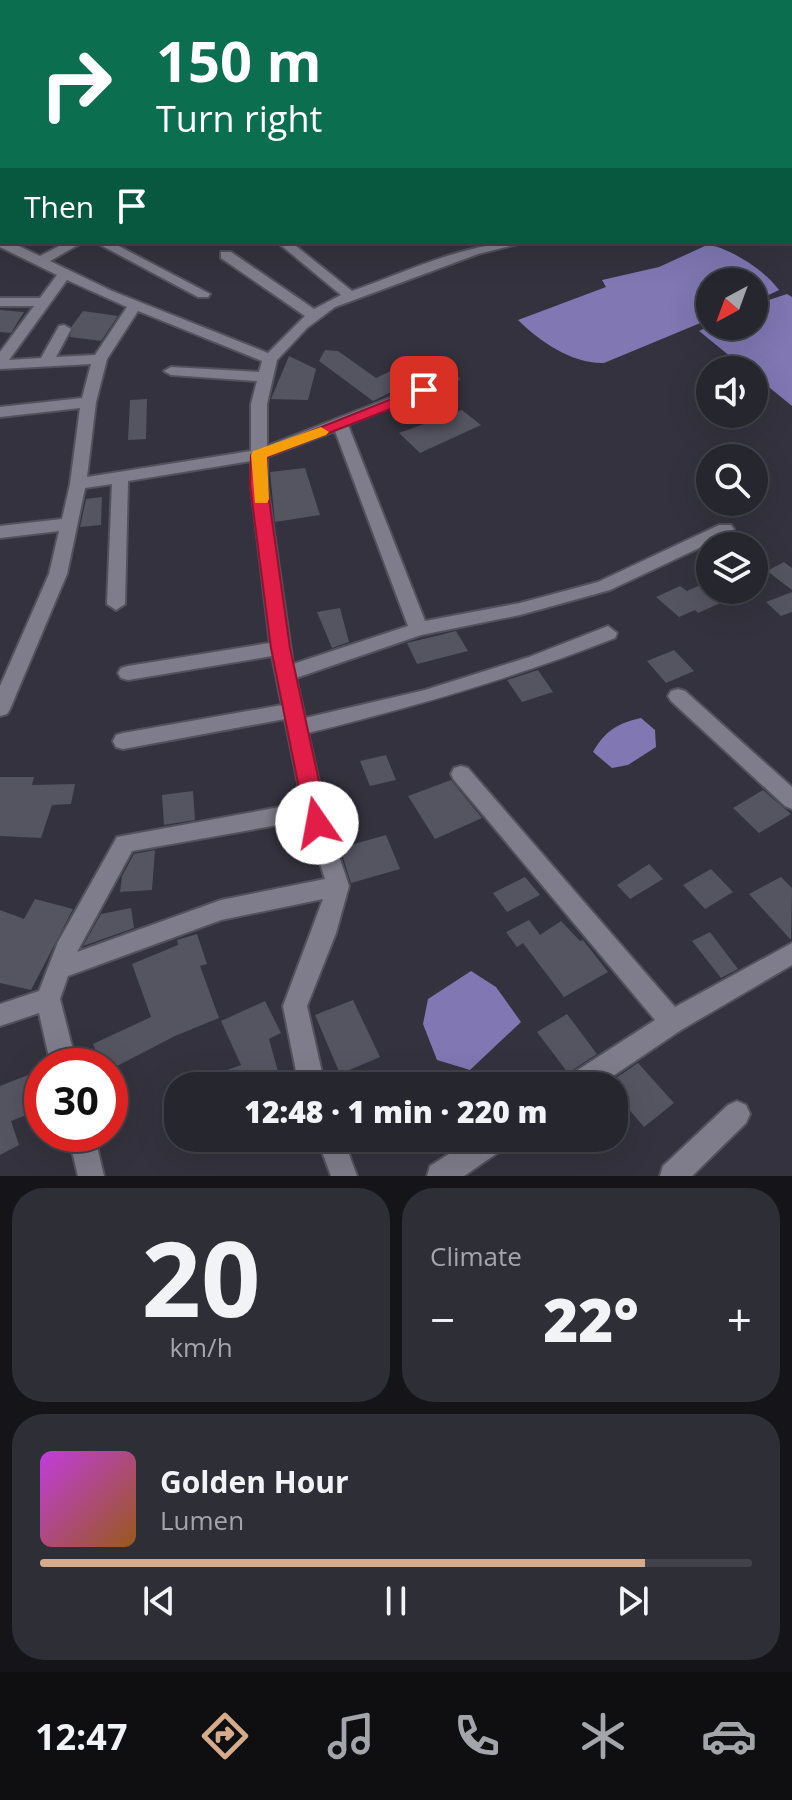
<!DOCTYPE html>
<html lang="en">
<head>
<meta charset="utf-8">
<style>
	:root { --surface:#26262e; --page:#2e2e36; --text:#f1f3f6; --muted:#a4a5aa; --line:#42434a; --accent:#d6ab8b }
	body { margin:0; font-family:"Open Sans",sans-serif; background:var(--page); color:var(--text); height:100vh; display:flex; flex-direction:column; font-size:30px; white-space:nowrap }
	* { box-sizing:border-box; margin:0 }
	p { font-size:26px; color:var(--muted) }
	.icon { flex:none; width:44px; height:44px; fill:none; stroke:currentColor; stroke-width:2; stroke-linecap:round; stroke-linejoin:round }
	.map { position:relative; height:1176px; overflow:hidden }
	.side { display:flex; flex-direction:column; gap:12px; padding:12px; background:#151519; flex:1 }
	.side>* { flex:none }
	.hud { position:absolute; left:0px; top:0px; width:792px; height:244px; box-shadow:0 8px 32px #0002,0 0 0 2px var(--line); background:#0b6e4f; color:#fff; overflow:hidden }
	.needle { width:52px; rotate:221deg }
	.controls { position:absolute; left:696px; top:268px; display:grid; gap:16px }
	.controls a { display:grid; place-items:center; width:72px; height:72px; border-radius:50%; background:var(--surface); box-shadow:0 8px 32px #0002,0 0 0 2px var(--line); font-size:40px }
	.speed { position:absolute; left:24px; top:1048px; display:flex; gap:16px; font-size:40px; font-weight:700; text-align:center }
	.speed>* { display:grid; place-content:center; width:104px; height:104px; border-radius:50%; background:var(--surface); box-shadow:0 8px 32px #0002,0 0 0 2px var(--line); line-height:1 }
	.speed .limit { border:12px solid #d22; background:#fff; color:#111 }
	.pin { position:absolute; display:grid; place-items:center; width:68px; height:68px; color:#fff; margin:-34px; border-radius:16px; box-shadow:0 4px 12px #0006 }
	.me { position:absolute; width:88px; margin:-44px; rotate:348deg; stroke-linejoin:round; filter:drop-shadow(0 0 6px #0008) }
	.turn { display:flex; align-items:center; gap:28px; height:168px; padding:0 24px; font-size:36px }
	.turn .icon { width:104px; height:104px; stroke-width:2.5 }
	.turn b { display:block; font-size:56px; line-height:68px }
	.then { display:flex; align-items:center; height:76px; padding:0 24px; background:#0003; gap:16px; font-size:30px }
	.big { font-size:60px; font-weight:800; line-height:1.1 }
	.side .widget { flex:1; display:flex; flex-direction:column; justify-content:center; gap:12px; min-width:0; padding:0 28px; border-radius:32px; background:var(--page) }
	.side .dial { align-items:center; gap:0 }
	.dial b { font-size:104px; line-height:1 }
	.song { display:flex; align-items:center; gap:24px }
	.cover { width:96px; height:96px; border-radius:12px; background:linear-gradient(135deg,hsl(290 70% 55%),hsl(30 70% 35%)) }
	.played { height:8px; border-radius:4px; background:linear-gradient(90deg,var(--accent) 85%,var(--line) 85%) }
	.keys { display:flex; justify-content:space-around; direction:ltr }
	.heat { display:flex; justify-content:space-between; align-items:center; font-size:44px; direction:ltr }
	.side .tiles { flex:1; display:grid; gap:12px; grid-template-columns:1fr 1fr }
	.widget:last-child { grid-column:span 2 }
	.trip { position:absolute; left:164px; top:1072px; width:464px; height:80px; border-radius:32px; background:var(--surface); box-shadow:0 8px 32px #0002,0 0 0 2px var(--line); font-weight:800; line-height:80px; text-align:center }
	.tabs { display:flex; height:128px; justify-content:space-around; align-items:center; background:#0f0f12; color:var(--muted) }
	.tabs .icon { width:56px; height:56px }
	.tabs .selected { color:var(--accent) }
	.tabs b { font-size:36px; color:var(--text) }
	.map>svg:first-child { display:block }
</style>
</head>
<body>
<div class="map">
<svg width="792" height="1176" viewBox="0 0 792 1176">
	<rect width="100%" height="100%" fill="#33323e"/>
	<path fill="#8077b3" d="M707 245C728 246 767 272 779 290L754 302V282H710V319L604 363C573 364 540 342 518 320L606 287 602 280 659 267Z
		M787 294 792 297V406L754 375V370H747L699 331 710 326H754V305Z
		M641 718 655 730 656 747 628 765 612 768 593 752C605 731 618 723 641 718Z
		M471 971 496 987 521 1022 470 1070 437 1060 423 1024 428 999Z"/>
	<path fill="#555461" d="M0 310 24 312 11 333 0 332Z
		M83 311 118 316 101 341 70 337 72 326Z
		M325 350 338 351 376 378 408 363 440 368 373 401 319 361Z
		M289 356 316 369 308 400 271 399Z
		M147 399 146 439 128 440 130 400Z
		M462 410 481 425 420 453 399 433Z
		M305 468 320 515 275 522 270 472Z
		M102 497 101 525 80 527 86 499Z
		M784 562 792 568V590L767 571Z
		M705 583 725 601 698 613 695 610 679 617 656 597 680 586 687 591Z
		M792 592V612L781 616 766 602Z
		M340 608 349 642 332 648 317 612Z
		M456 631 468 651 417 664 407 643Z
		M674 650 694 671 666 683 647 661Z
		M538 670 553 692 522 702 507 680Z
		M386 755 396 780 370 786 360 761Z
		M0 777H34L32 785 75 784 71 804 52 805 41 838 0 836Z
		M451 780 482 818 435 839 408 796Z
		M763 790 791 814 759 833 733 808Z
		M193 791 195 820 164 825 162 795Z
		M386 835 400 869 351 883 340 848Z
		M155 850 152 890 120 892 122 876 134 854Z
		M649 864 663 879 630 899 617 885Z
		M711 869 733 892 705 909 683 885Z
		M525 877 540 895 507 912 493 893Z
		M781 877 792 888 791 940 749 894Z
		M35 899 73 909 31 990 0 983V910L24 919Z
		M131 908 134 928 83 946 101 914Z
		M529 920 540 935 561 921 580 941 583 940 608 972 564 997 523 943 517 947 506 932Z
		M710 932 738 969 721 978 692 941Z
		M197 934 207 964 200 966 219 1018 175 1036 117 1066H102L93 1044 151 1017 132 964 178 945 177 940Z
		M353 1000 380 1057 340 1074 315 1015Z
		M265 1001 281 1033 269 1039 282 1086H231L227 1070 241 1065 221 1021Z
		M567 1014 597 1054 568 1073 537 1032Z
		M638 1063 674 1103 644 1127 614 1092V1086L607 1084Z
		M33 1073 42 1109 11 1121 19 1145 0 1155V1086Z"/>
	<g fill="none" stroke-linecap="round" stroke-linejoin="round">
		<g stroke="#52515c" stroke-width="4">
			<path id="street" d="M2 0H20L2 4Z
				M208 0H219L221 2H210Z
				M342 0H352L354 2H344Z
				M557 0H568L570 2H559Z
				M725 0H735L737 2H727Z
				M0 13 2 14V33L0 32Z
				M790 43 792 44V50L790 49Z
				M790 177 792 178V186L790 185Z
				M0 238 2 242H10L40 256 67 242H83L50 261 112 291 268 353 305 316 221 258V252H231L314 309 341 295 277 242H291L352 291C409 271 466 242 526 242L478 254 335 307 307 328 277 360 267 404V446L446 376 451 375 458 379 348 425 425 621 520 603 598 582 719 525H731L734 529 731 533 610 590 520 615 421 635 296 678 305 718 425 690 529 657 608 626 617 633 615 638C514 678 413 707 308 733L328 823 349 886 336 933 307 1006 325 1086H299L283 1006 323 899 221 920 68 976 60 999 77 1066H51L39 1013 0 1026V1004L39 991 58 942 117 837 302 803 285 719 123 749 116 747 113 741 116 735 123 733 282 705 272 656 128 680 121 678 118 673 121 668 128 666 270 643 251 485V461L128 481 125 604 116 610 107 604 112 484 85 488 67 574 10 709 7 714 0 716V686L49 574 59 531 0 538V526L62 519 70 484 80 408 0 417V407L82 398 91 364 0 369V352L34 306H0V298H40L57 275 0 247ZM67 280 127 307 95 355 56 357 71 329 64 325 59 326 41 358 9 360ZM138 311 262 361 259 372 171 367 164 371 171 375 257 381 251 404V451L87 477 96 402 107 359ZM335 431 408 626 293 664 267 485V457ZM306 820 325 879 221 900 77 952 132 851Z
				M95 242H111L210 294 208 297H198Z
				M678 689 685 691 792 787V809L785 806 671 701 668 696 671 691Z
				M461 766 468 768 675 1007 792 943V965L681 1030 598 1086H563L567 1077 655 1020 454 780 451 774 454 768Z
				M737 1101 746 1105 750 1114 746 1123 692 1176H660L663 1166 728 1105Z
				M68 1134H94L104 1176H78Z
				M317 1138H343L357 1176H331Z
				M474 1138H510L506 1147 464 1176H427L430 1166Z"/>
		</g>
		<use href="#street" fill="#7f7d8b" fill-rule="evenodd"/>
	</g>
	<path fill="#e11d48" stroke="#92132f" stroke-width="2" d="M424 386 429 387V394L267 457V485L290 648 328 823 325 829 317 832 309 829 306 823 271 648 250 485 251 455Z"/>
	<path fill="#f59e0b" d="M321 427 329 432 326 435 267 457 269 499 267 503H255L251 455 253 451Z"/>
</svg>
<div class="controls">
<a><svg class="needle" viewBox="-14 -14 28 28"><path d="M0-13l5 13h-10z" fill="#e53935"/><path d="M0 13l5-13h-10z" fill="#a4a5aa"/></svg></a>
<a><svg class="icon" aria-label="sound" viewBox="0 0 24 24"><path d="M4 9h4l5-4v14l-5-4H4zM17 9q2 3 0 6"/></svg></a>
<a><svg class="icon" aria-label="search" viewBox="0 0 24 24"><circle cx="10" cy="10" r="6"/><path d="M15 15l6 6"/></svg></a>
<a><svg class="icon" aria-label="layers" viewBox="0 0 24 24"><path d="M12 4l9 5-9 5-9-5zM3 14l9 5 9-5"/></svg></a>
</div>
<div class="speed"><div class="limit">30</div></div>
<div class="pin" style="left:424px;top:390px;background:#d93025"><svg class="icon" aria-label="arrive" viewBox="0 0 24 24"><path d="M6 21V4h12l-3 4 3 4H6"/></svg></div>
<svg class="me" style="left:317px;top:823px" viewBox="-20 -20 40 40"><circle r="19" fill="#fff"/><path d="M0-13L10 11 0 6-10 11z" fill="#e11d48"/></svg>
<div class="trip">12:48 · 1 min · 220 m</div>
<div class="hud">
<div class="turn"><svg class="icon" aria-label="right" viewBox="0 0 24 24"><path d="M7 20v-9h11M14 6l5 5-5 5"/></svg><div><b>150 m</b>Turn right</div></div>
<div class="then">Then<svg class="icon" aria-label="arrive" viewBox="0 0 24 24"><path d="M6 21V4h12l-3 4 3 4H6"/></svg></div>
</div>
</div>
<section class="side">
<div class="tiles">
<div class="widget dial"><b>20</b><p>km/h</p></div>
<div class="widget"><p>Climate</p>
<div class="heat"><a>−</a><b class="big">22°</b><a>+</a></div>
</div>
<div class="widget">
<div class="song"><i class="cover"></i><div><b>Golden Hour</b><p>Lumen</p></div></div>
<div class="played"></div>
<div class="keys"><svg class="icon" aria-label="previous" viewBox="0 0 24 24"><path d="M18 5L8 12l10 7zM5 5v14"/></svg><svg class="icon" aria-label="pause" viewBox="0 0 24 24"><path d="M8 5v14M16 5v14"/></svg><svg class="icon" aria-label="next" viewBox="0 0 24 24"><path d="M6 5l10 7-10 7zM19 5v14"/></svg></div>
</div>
</div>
</section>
<nav class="tabs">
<b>12:47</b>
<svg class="icon selected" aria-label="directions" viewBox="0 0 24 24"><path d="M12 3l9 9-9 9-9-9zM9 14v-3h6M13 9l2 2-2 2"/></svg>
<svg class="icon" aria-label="music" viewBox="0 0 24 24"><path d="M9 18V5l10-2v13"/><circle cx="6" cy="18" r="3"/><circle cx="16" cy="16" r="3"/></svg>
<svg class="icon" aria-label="phone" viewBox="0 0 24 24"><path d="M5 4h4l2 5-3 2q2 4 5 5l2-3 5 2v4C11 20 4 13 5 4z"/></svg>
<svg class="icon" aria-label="climate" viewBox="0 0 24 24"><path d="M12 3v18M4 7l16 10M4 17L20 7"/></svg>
<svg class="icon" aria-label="car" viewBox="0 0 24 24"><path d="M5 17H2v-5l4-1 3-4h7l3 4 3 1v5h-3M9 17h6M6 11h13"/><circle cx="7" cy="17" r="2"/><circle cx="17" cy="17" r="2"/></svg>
</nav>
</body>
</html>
